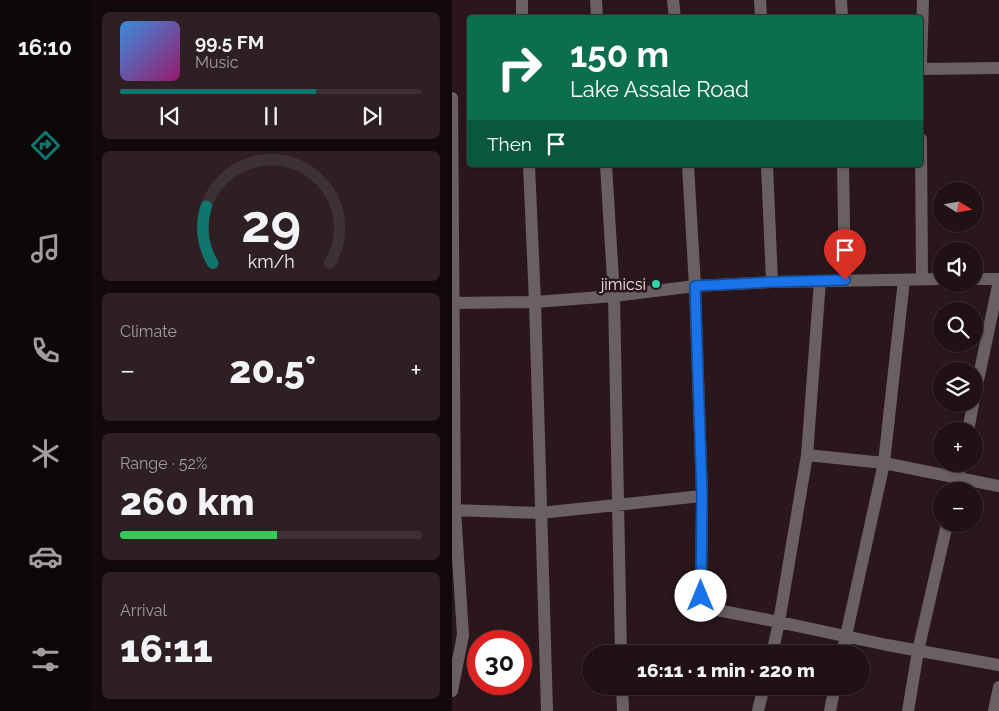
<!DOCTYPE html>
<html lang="en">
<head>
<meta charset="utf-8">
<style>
	:root { --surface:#201114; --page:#2d1f22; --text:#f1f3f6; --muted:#a29da0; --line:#3d3134; --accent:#0f766e }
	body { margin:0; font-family:Raleway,sans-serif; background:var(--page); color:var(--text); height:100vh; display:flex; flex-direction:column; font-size:19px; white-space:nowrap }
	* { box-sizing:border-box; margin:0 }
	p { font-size:16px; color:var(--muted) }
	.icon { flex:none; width:28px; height:28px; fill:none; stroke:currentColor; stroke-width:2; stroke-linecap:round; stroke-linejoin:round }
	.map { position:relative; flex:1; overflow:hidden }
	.sheet { display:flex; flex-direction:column; gap:12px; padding:12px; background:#12090b; width:362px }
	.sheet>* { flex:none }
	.guide { position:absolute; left:15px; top:15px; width:456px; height:152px; border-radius:5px; box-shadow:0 1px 4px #0004,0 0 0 1px var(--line); background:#0b6e4f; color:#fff; overflow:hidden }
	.needle { width:32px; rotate:101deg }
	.controls { position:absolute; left:481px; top:182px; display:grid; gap:10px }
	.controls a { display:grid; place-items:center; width:50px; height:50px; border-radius:50%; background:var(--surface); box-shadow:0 1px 4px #0004,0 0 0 1px var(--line); font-size:25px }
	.speed { position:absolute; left:15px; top:630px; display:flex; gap:10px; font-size:25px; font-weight:700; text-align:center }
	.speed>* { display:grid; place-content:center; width:65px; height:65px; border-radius:50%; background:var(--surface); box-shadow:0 1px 4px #0004,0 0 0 1px var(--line); line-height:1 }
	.speed .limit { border:8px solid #d22; background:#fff; color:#111 }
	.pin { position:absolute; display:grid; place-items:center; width:42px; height:42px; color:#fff; margin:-51px -21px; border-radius:50% 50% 50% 0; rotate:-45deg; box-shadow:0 0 5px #0007 }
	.pin .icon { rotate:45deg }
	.me { position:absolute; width:55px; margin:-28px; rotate:0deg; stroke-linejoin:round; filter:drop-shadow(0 0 4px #0008) }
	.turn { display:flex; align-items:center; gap:18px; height:105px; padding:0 20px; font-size:22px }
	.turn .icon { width:65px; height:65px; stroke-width:2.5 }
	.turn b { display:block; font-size:35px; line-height:42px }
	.then { display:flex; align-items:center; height:48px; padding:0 20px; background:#0003; gap:10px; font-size:19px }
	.big { font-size:38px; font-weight:800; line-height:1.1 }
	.sheet .tile { flex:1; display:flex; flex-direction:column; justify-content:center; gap:8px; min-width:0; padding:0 18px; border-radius:8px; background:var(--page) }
	.sheet .dial { align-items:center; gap:0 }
	.dial svg { height:130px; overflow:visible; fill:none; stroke:var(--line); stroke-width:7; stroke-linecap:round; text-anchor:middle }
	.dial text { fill:var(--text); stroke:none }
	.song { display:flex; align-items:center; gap:15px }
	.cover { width:60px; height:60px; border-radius:8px; background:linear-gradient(135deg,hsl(210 70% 55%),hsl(320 70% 35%)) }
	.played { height:5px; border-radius:2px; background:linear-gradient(90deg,var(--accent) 65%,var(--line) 65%) }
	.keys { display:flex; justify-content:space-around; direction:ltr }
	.heat { display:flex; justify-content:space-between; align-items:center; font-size:28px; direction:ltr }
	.charge { height:8px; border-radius:4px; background:linear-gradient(90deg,#34c759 52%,var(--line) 0) }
	.trip { position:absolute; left:130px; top:645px; width:288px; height:50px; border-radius:25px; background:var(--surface); box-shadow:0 1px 4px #0004,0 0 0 1px var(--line); font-weight:800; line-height:50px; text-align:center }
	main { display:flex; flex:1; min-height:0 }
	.tabs { display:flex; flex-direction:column; width:90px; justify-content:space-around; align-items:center; background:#0d0708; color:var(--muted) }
	.tabs .icon { width:35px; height:35px }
	.tabs .current { color:var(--accent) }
	.tabs b { font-size:22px; color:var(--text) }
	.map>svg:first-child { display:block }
</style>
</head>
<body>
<main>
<nav class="tabs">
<b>16:10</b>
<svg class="icon current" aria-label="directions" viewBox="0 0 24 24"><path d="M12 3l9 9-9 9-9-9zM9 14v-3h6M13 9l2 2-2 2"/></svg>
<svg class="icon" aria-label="music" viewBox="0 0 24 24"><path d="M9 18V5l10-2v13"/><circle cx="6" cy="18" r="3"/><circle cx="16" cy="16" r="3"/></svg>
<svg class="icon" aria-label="phone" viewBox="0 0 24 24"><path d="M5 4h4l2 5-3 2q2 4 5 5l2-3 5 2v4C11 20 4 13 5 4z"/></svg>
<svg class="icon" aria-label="climate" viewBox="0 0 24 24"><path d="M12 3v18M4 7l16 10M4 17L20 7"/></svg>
<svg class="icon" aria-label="car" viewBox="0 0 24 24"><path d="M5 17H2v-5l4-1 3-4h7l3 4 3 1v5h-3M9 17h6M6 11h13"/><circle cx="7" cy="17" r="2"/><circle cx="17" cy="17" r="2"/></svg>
<svg class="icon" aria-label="filters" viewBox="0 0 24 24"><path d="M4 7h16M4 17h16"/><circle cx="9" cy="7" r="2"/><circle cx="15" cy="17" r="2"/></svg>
</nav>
<section class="sheet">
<div class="tile">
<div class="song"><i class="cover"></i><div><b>99.5 FM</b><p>Music</p></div></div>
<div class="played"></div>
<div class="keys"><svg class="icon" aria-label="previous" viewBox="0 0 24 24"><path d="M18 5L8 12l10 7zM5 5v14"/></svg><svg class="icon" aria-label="pause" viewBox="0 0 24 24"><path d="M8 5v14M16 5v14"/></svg><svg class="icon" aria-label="next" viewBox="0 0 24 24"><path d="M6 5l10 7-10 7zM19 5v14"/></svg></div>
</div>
<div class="tile dial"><svg viewBox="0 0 100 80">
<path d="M14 69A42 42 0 1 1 86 69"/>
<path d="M14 69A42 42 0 0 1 10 34" stroke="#0f766e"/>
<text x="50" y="56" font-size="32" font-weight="700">29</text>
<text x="50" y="72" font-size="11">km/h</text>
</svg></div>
<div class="tile"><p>Climate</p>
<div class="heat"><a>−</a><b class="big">20.5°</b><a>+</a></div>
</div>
<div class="tile"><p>Range · 52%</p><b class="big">260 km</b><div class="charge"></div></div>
<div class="tile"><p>Arrival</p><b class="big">16:11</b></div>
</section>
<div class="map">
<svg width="547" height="711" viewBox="0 0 547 711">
	<rect width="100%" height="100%" fill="#2a171b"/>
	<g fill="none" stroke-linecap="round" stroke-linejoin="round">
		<path stroke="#6a6062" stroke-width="12" d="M70 0V18
			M144 0 145 18
			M221 0 223 18
			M308 0 309 18
			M389 0 390 18
			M469 63 471 0
			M469 69 547 68
			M0 98 3 511 11 635 0 691
			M469 139 470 278
			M77 165 83 302 95 711
			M154 165 162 296 169 654
			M236 165 243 286 250 496
			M315 165 320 282
			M391 165 393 280
			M522 279H547
			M452 280 432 463 547 486
			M0 303 83 302 162 296 243 286 320 282 490 279
			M522 399 547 281
			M516 431 521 404
			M355 455 432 463 390 654
			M503 491 509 464
			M0 510 88 513 250 496 249 595 253 604 260 609 327 622 435 645 547 665
			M320 654 327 622 355 455 368 281
			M170 686 171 711
			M306 711 312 686
			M378 711 383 686
			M456 711 466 651 495 524
			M542 711 547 687"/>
	</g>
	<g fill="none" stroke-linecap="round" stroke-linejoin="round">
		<g stroke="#114b97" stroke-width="12">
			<path id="route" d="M249 596 250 496 243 286 320 282 393 280"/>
		</g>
		<use href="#route" stroke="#1a73e8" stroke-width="9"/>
	</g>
	<circle fill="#2ad5ac" stroke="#2a171b" stroke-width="2" cx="204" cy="284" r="5"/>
	<g text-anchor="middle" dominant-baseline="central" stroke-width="5" stroke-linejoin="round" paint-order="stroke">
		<g font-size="16" fill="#f0e3e5" stroke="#2a171b" text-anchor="end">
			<text x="194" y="284">jimicsi</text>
		</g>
	</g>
</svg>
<div class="controls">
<a><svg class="needle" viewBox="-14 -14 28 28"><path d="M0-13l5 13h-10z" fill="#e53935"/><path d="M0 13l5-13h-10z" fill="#a29da0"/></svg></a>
<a><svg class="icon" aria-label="sound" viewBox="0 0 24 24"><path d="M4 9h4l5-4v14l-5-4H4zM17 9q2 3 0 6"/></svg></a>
<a><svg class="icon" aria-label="search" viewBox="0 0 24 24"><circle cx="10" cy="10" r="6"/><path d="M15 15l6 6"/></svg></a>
<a><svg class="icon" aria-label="layers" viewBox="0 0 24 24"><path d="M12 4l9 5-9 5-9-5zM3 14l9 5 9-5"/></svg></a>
<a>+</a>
<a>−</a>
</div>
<div class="speed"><div class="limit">30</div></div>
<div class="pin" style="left:393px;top:280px;background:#d93025"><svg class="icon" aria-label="arrive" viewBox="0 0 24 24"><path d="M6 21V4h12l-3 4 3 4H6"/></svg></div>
<svg class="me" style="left:249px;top:596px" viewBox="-20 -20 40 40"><circle r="19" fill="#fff"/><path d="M0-13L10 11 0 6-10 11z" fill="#1a73e8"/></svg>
<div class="trip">16:11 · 1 min · 220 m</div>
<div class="guide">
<div class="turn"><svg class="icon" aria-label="right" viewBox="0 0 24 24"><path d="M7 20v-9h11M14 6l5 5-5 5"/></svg><div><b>150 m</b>Lake Assale Road</div></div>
<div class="then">Then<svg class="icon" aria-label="arrive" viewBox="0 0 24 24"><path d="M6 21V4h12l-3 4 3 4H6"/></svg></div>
</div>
</div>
</main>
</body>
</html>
